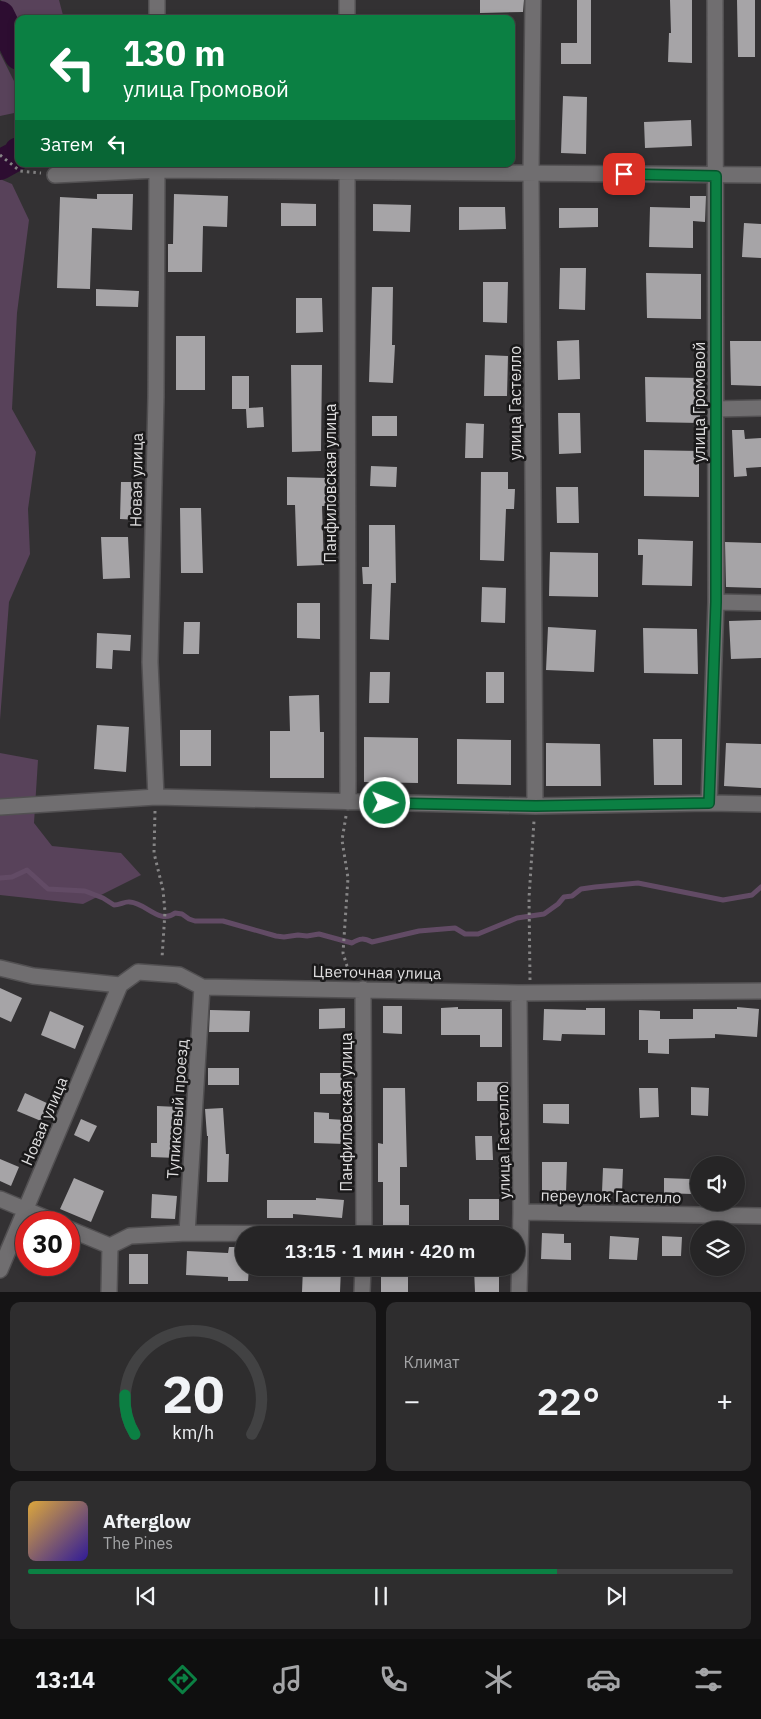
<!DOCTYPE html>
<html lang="ru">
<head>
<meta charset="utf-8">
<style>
	:root { --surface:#262526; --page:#2e2d2e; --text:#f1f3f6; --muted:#a4a5a7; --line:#424243; --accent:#0b8043 }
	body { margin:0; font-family:"IBM Plex Sans",sans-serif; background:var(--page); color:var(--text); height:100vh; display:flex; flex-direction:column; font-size:19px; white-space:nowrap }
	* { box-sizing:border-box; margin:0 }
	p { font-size:16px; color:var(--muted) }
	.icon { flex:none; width:28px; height:28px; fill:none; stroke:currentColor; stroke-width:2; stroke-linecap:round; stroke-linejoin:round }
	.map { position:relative; height:1292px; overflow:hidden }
	.sheet { display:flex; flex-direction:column; gap:10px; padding:10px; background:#151415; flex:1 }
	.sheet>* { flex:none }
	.top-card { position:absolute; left:15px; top:15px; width:500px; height:152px; border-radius:10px; box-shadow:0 2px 8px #0003,0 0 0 1px var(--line); background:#0b8043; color:#fff; overflow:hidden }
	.buttons { position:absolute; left:690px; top:1156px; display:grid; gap:10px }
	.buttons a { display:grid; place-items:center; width:55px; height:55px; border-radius:50%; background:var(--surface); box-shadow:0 2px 8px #0003,0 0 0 1px var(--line); font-size:25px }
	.speed { position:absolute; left:15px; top:1211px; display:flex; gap:10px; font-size:25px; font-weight:700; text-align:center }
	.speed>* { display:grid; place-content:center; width:65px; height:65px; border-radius:50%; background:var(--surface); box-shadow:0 2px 8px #0003,0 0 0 1px var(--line); line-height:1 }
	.speed .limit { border:8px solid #d22; background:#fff; color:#111 }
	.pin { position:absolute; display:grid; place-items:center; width:42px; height:42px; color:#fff; margin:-21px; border-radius:10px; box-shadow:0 2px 8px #0006 }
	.me { position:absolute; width:55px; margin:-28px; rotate:91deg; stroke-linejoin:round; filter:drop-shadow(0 0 4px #0008) }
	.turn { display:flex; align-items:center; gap:18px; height:105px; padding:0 25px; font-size:22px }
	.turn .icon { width:65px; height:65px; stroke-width:2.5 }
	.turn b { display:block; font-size:35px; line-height:42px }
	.then { display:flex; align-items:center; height:48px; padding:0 25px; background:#0003; gap:10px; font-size:19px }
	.big { font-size:38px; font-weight:600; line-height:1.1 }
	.sheet .card { flex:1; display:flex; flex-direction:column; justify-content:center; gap:8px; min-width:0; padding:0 18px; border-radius:10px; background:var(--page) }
	.sheet .dial { align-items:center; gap:0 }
	.dial svg { height:130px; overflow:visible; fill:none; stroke:var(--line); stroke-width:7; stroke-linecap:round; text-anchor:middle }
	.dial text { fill:var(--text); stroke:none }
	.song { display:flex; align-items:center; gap:15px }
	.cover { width:60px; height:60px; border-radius:8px; background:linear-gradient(135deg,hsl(40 70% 55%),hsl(250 70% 35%)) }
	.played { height:5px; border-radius:2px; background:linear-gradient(90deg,var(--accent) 75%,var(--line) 75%) }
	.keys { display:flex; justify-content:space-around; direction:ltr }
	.heat { display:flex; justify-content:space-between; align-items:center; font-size:28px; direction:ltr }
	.sheet .tiles { flex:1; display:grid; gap:10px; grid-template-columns:1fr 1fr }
	.card:last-child { grid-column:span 2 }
	.trip { position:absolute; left:235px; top:1226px; width:290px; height:50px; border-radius:25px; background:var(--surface); box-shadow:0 2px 8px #0003,0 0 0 1px var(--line); font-weight:600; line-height:50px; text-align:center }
	.tabs { display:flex; height:80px; justify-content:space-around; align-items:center; background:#0f0f0f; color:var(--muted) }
	.tabs .icon { width:35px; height:35px }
	.tabs .on { color:var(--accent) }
	.tabs b { font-size:22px; color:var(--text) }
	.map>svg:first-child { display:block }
</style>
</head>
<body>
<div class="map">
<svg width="761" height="1292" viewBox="0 0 761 1292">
	<rect width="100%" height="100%" fill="#333133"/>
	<path fill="#58425a" d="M1 0H59L64 19H19V41Z
		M0 53 19 91V112L0 116Z
		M0 179 12 184 29 220 17 313 12 409 36 452 28 509 30 554 9 602 0 720Z
		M0 753 38 760 34 823 52 846 121 853 141 875 83 904 0 895Z"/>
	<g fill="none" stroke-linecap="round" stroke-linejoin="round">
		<path stroke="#624b65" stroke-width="5" d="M0 878 12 877 27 870 48 889 85 891 103 898 114 905C120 905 125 901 130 902 146 903 160 925 175 913L182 914 189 919 195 921H223L276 936 284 937 298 935 307 936 319 934 352 943C360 938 364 938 372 942L419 931 455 928 465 934H478L517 918 544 914 558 904 564 897 572 896 581 889 595 887 638 883 723 900 752 895 761 887"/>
		<path stroke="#2d0d31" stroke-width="30" d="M0 16 19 55
			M0 165 18 155 19 152"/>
	</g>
	<path fill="#a6a4a7" d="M480 0H524L523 12 480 13Z
		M577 0H591V64H561V43H577Z
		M670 0H692V63L668 62 669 33H671Z
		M737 0H755V57H738Z
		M563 96 587 97 586 154 561 153Z
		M691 120 692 146 645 148 644 122Z
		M97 194H133L132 230 92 228 90 289 57 288 60 197 97 199Z
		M174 194 228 196 227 227 203 226 202 272H168V244H173Z
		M690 196H706L705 222 693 221V248L649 247 650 207 690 208Z
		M281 203 316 204V226H281Z
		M373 204 411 205 410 232 373 231Z
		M459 207H505L506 229 459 230Z
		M559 208H598V227L559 228Z
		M744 223 761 224V258L742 257Z
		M560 268H586L585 310 559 309Z
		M646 273 701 274V319L647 318Z
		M483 282H508L507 323 483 322Z
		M372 287H393L392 345H395L393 383 369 382Z
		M96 289 139 291 138 307 96 306Z
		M296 298H322L323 332 296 333Z
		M176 336H205V390H176Z
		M579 340 580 379 558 380 557 341Z
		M730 341H761V386L731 385Z
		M485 355 508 356 507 396H484Z
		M291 365H322L321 451 292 452Z
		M232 376H249V408L263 407 264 427 247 428 246 409H232Z
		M645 377 700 378V423L646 422Z
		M558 413H580L581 453 559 454Z
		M372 416H397V436H372Z
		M466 423 484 424 483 458H465Z
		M732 430H744L745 439 761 438V467L746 468 747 476 734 477Z
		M644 450 699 451V497L644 496Z
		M371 466 397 467 396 487 370 486Z
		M481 472H508V489H515L514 509H506L504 561 480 560Z
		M287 477 328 478 327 506H322L324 565 297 566 295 505H287Z
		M121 482H141V520L120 519Z
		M556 487H578L579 523H557Z
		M180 508H201L203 573H181Z
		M369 525H395L396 583H391L389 640 370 639 372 584H363L362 567H369Z
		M101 537H128L130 578 103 579Z
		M638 539 693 541 692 586 642 585 643 555H638Z
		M725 542 761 543V588L726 587Z
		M550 552 598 553V597L549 596Z
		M482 587 506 588 505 623 481 622Z
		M297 603H320V639L297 638Z
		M761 620V658L731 659 729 621Z
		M184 622H200L199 654H183Z
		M548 627 596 630 594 672 546 670Z
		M643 628 697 629 698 674 644 673Z
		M97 633 131 635 130 651 113 650 112 669 96 668Z
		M370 672H390L389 703H369Z
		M486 672H504V703H486Z
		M319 695 320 732H324V778H270V731H290L289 696Z
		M97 725 129 727 126 772 94 769Z
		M180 730H211V766H180Z
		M364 737 418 738V783L364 782Z
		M457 739 511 740V785L457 784Z
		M653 739H682V785H654Z
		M546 743 600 744 601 786H546Z
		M726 743 761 744V788L724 786Z
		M0 988 22 998 11 1022 0 1017Z
		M383 1006H402V1034L383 1033Z
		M458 1007V1009H502V1047H480V1035H441V1008Z
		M737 1007 759 1009 757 1037 715 1034V1038L669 1039V1054L648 1053V1040H639V1010L660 1011V1019H693V1009H737Z
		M345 1008V1028L319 1029V1009Z
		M586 1008H605V1035L562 1034 561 1041 543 1040 544 1009 586 1010Z
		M210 1010 250 1011 249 1032H209Z
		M50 1011 84 1026 75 1049 41 1035Z
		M208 1068H239V1085H208Z
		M320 1073H342V1094H320Z
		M477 1082H508V1101H477Z
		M691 1087 709 1088 708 1116 691 1115Z
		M383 1088H405L407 1167H400V1205H409V1226H383V1182H378V1143L383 1144Z
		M639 1088H658L659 1117 640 1118Z
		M25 1093 49 1104 41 1121 17 1111Z
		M543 1104H569V1124L543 1123Z
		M157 1106 178 1107 177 1158 151 1157V1143H157Z
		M223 1108 226 1154H229L228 1182H207L208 1136H207L205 1109Z
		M314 1112 329 1113V1119L345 1120V1144L314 1143Z
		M81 1119 97 1126 89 1142 74 1135Z
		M475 1136H492L493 1160H476Z
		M0 1159 19 1167 11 1186 0 1181Z
		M542 1162H567L566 1193 542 1192Z
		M603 1168 623 1169 622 1193 602 1192Z
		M74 1178 104 1191 91 1222 60 1209Z
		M664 1178 691 1179V1194L664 1193Z
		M152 1194 177 1196 175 1219 151 1218Z
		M316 1198 344 1200 342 1218 293 1214V1218H267V1200H316Z
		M469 1199H499V1220H469Z
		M542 1233 564 1234V1243H571V1260L541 1259Z
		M610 1236 639 1238 637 1260 609 1259Z
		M662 1236 682 1237 681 1256H662Z
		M229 1247H244V1268H249L248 1281H228V1277L186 1275 187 1251 228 1253Z
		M129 1254H148V1284H129Z
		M303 1268H341L340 1292H302Z
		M474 1268H499V1292H475Z
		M381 1271 408 1272V1292H381Z"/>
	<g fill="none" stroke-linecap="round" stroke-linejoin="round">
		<g stroke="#525052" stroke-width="18">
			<path id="minor" d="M157 0V19
				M347 0V19
				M533 0 531 172 535 806
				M347 164 348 802
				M55 175 157 170 761 175
				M716 409 761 408
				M716 602 761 603
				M156 797 150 662 156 397 157 164
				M709 803 716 602 715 0
				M0 807 156 797 535 806 709 803 761 804
				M0 968 33 976 120 985 138 972 179 975 202 987 519 993 761 991
				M363 989 364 1235
				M519 993 521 1212 519 1292
				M0 1199 55 1222
				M521 1212 761 1216
				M69 1229 110 1246 130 1236 187 1233 364 1234
				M187 1233 202 987
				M0 1270 120 985
				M109 1292 110 1246
				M362 1292 363 1268"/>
		</g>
		<path stroke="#868586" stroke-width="3" stroke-dasharray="2.5 4" stroke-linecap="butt" d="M0 155 20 171 41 173
			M155 811 154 853 163 890 165 912 162 958
			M346 816 342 840 348 878 343 953 347 966 353 974
			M530 980 529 898 534 821"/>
		<use href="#minor" stroke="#706e70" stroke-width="15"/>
	</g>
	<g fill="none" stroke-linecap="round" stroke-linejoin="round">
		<g stroke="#07532c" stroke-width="12">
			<path id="route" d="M385 803 536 806 709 803 716 602V176L624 174"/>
		</g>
		<use href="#route" stroke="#0b8043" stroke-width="9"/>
	</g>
	<g text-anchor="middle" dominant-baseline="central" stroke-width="5" stroke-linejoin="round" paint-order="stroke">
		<g font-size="16" fill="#deddde" stroke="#1a191a">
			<text transform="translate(699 402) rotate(-90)">улица Громовой</text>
			<text transform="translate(515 403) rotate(-90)">улица Гастелло</text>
			<text transform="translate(136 480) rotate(-89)">Новая улица</text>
			<text transform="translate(330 483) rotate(-90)">Панфиловская улица</text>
			<text transform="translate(377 972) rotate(1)">Цветочная улица</text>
			<text transform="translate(177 1109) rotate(-86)">Тупиковый проезд</text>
			<text transform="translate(346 1112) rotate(-90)">Панфиловская улица</text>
			<text transform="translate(44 1121) rotate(-67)">Новая улица</text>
			<text transform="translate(503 1142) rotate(-91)">улица Гастелло</text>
			<text transform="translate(611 1196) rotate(1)">переулок Гастелло</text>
		</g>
	</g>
</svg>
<div class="buttons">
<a><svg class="icon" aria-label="sound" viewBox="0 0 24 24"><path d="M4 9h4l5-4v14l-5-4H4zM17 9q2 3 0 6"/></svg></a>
<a><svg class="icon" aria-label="layers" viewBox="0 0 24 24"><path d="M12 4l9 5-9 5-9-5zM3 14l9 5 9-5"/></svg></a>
</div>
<div class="speed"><div class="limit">30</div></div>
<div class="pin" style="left:624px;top:174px;background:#d93025"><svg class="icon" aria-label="arrive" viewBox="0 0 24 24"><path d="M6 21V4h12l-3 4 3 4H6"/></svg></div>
<svg class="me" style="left:385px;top:803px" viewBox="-20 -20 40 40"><circle r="17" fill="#0b8043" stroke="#fff" stroke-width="3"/><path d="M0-11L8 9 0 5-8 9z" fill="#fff"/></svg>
<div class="trip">13:15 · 1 мин · 420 m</div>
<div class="top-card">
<div class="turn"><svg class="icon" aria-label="left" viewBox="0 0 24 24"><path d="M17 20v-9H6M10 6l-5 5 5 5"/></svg><div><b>130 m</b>улица Громовой</div></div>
<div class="then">Затем<svg class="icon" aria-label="left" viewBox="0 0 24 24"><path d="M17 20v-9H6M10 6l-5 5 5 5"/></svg></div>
</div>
</div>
<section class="sheet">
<div class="tiles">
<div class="card dial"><svg viewBox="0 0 100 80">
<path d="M14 69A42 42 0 1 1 86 69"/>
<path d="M14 69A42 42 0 0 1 8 45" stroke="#0b8043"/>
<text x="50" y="56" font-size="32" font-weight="700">20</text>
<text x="50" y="72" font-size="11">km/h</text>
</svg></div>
<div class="card"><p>Климат</p>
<div class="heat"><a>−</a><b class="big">22°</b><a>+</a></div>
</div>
<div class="card">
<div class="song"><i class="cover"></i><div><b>Afterglow</b><p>The Pines</p></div></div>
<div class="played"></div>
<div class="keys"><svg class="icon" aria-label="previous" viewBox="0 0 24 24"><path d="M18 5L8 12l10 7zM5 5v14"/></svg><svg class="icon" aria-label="pause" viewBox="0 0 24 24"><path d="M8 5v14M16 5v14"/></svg><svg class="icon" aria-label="next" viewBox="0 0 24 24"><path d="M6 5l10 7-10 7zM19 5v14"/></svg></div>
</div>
</div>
</section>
<nav class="tabs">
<b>13:14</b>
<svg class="icon on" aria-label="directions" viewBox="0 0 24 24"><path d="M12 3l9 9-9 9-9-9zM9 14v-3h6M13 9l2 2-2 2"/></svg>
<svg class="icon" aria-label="music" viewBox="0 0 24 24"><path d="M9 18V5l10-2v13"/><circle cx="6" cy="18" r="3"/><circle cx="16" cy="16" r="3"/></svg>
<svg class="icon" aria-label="phone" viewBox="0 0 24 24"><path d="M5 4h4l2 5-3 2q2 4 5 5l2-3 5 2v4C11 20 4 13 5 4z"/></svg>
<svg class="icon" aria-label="climate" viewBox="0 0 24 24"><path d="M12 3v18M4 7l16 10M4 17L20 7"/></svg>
<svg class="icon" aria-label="car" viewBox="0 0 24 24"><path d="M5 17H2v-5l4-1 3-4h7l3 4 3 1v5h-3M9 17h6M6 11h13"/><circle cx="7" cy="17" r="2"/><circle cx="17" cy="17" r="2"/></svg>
<svg class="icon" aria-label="filters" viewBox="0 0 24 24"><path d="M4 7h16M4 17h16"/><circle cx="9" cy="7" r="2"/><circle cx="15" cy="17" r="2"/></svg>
</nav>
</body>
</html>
